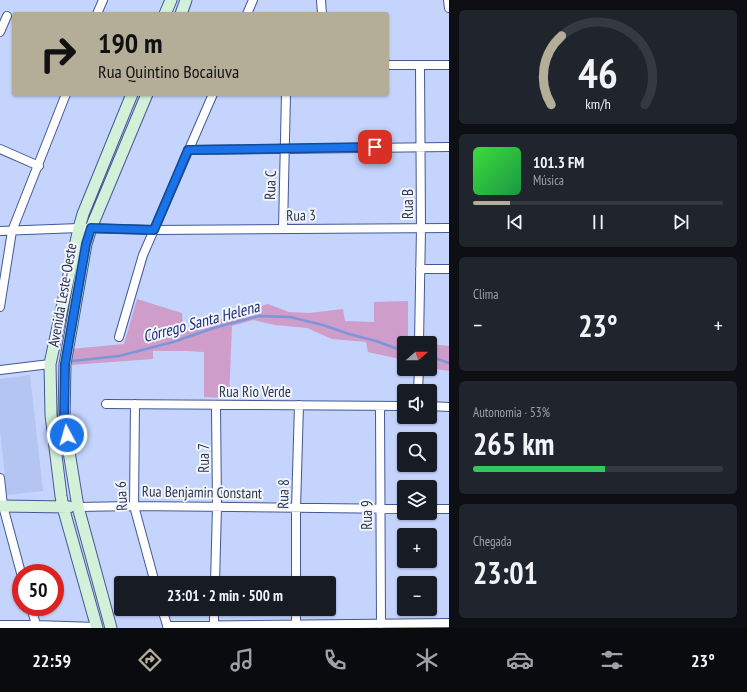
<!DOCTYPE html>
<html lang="pt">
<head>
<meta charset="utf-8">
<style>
	:root { --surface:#171b24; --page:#20242c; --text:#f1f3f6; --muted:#9ea1a6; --line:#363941; --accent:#b4ad98 }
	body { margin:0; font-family:"PT Sans Narrow",sans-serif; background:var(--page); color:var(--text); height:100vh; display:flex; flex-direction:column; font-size:15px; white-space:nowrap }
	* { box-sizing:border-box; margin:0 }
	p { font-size:13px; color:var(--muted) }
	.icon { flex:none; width:22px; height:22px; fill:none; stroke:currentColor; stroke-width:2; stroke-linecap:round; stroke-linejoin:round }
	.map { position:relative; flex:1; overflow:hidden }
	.panel { display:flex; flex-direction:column; gap:10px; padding:10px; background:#0d0f14; width:298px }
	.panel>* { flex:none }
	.banner { position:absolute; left:12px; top:12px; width:377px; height:84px; border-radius:4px; box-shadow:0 1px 3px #0004; background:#b4ad98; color:#111; overflow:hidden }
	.needle { width:26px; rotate:70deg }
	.fabs { position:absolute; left:397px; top:336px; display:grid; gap:8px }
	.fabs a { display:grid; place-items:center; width:40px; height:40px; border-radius:4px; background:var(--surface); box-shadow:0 1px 3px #0004; font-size:20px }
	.speed { position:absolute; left:12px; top:564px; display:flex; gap:8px; font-size:20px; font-weight:700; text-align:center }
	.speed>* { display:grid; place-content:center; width:52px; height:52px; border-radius:50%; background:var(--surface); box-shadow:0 1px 3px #0004; line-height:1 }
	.speed .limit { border:6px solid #d22; background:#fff; color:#111 }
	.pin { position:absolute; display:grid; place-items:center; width:34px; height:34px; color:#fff; margin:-17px; border-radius:8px; box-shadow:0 2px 6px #0006 }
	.me { position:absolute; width:44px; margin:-22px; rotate:354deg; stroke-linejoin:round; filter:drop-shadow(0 0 3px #0008) }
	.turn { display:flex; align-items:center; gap:14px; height:84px; padding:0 20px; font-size:18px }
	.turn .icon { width:52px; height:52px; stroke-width:2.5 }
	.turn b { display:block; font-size:28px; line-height:34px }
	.big { font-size:30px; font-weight:800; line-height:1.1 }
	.panel .tile { flex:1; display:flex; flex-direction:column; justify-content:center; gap:6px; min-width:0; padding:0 14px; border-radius:6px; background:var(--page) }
	.panel .dial { align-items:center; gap:0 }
	.dial svg { height:104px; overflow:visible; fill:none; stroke:var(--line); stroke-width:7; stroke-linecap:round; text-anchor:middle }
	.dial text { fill:var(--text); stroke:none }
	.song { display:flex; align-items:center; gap:12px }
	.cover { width:48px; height:48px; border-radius:6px; background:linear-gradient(135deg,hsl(120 70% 55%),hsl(140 70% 35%)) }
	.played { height:4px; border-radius:2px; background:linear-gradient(90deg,var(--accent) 15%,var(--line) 15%) }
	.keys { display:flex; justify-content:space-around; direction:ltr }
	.heat { display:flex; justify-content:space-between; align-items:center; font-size:22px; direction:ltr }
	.charge { height:6px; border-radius:3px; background:linear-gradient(90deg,#34c759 53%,var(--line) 0) }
	.trip { position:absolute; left:114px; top:576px; width:222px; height:40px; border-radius:4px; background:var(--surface); box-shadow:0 1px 3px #0004; font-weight:800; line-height:40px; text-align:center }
	.menu { display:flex; height:64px; justify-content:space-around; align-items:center; background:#090b0e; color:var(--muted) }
	.menu .icon { width:28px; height:28px }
	.menu .active { color:var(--accent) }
	.menu b { font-size:18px; color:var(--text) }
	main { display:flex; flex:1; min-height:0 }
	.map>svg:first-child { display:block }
</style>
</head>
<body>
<main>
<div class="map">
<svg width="449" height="628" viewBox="0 0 449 628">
	<rect width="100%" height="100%" fill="#c4d4fd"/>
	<path fill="#b4c5f2" d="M30 375 43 491 7 495 0 430V379Z"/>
	<path fill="#ce9dca" d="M137 299 182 313 183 326 188 331 229 316 268 304 289 312 309 313 343 309 345 321 374 322V302L408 301V343H404V360L368 352 366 342 332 339 307 328 275 325 253 320 232 326 229 398 204 397V352L187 351H153V359L71 365V349L124 344Z
		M430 344 449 346V371L430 368Z"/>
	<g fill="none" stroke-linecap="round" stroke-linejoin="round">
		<path stroke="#7d95d9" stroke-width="2.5" d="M430 356 449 363
			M72 361 119 356 173 342 217 327 259 316 290 317 323 325 349 334 376 341 403 351"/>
		<g stroke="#455894" stroke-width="10">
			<path id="street" d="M321 0 322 14
				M448 0 449 8
				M97 14 103 0
				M247 14 253 0
				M0 32 7 16
				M387 65H449
				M0 149 39 166
				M188 150 449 147
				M283 229 286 94
				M0 231 79 228 154 230 449 228
				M420 269H449
				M0 307 12 231 66 94
				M119 337 143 255 213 94
				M419 343 421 228 420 65
				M0 370 50 364
				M418 391 419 369
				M106 404 404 406
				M135 404 134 506 155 583
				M380 406 381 624
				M430 406 449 407
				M0 478 3 506 21 573
				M78 507 134 506 404 509
				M430 509H449
				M215 583 217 507 216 405
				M296 583V508L299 405
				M31 607 37 628
				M162 609 168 628
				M0 625H36L96 627
				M167 626 449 623
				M214 628V609
				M296 628V609"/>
		</g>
		<g stroke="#455894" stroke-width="13">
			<path id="secondary" d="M165 14 171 0
				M181 14 186 0
				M0 506 69 507
				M97 628 63 507 61 496 51 415 50 364 79 228 83 214 132 94
				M111 628 78 507 64 421 65 364 86 244 91 228 147 94"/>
		</g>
		<use href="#street" stroke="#fff" stroke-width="8"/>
		<use href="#secondary" stroke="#d3f0d9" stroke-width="11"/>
	</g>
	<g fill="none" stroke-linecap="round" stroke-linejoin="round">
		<g stroke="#114b97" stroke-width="10">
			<path id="route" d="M67 435 64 421 65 364 86 244 91 228 154 230 188 150 375 147"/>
		</g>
		<use href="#route" stroke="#1a73e8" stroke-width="7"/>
	</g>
	<g text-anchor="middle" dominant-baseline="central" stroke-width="4" stroke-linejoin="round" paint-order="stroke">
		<g font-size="15" fill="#2d3752" stroke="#f2f5fc">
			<text transform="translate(270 185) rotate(-88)">Rua C</text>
			<text transform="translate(407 204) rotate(-90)">Rua B</text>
			<text transform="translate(301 215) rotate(-1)">Rua 3</text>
			<text transform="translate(62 295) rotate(-80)">Avenida Leste-Oeste</text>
			<text x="255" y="391">Rua Rio Verde</text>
			<text transform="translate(203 458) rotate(-90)">Rua 7</text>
			<text transform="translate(202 492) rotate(1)">Rua Benjamin Constant</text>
			<text transform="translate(283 494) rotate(-89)">Rua 8</text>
			<text transform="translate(121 496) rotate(-93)">Rua 6</text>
			<text transform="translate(366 515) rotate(-90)">Rua 9</text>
		</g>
		<g font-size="16" font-style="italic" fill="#1d2d7c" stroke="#f2f5fc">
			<text transform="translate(201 321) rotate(-15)">Córrego Santa Helena</text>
		</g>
	</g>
</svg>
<div class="fabs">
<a><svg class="needle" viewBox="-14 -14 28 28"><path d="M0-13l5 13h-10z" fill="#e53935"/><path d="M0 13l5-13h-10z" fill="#9ea1a6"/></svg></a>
<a><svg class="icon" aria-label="sound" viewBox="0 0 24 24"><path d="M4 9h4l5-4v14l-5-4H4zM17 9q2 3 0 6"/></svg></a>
<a><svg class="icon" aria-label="search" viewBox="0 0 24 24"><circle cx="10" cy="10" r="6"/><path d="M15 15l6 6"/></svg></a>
<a><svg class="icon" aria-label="layers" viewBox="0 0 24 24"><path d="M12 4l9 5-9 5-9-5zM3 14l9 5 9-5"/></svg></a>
<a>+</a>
<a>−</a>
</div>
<div class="speed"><div class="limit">50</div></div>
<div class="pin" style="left:375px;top:147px;background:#d93025"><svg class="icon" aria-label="arrive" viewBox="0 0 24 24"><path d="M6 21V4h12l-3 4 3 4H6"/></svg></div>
<svg class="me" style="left:67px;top:435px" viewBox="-20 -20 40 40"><circle r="17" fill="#1a73e8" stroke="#fff" stroke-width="3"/><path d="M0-11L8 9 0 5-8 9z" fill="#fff"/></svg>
<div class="trip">23:01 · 2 min · 500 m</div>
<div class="banner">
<div class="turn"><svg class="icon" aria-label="right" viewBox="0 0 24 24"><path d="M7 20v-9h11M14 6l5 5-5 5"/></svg><div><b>190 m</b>Rua Quintino Bocaiuva</div></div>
</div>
</div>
<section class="panel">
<div class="tile dial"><svg viewBox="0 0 100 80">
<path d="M14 69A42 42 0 1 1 86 69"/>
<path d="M14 69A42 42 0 0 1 22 16" stroke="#b4ad98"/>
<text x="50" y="56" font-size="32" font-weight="700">46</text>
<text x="50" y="72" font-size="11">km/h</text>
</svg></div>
<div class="tile">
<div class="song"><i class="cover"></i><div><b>101.3 FM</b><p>Música</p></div></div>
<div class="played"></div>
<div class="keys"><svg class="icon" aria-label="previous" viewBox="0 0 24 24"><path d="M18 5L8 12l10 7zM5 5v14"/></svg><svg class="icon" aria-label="pause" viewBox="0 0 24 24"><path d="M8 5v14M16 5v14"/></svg><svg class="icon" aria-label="next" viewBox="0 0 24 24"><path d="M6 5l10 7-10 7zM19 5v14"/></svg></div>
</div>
<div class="tile"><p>Clima</p>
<div class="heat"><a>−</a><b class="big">23°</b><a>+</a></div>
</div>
<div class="tile"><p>Autonomia · 53%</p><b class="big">265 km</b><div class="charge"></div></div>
<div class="tile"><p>Chegada</p><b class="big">23:01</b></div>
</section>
</main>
<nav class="menu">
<b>22:59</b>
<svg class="icon active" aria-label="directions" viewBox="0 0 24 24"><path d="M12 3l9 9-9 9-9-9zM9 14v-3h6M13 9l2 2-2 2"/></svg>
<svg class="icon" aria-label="music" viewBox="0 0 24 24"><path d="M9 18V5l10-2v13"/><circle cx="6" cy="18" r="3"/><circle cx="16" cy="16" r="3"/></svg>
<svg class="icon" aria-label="phone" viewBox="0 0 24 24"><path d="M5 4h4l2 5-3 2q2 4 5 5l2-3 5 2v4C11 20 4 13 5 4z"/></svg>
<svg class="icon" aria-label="climate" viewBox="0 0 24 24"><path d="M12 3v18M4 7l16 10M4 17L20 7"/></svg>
<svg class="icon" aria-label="car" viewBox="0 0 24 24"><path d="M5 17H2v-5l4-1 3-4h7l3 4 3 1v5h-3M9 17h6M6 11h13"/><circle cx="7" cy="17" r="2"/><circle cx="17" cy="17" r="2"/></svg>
<svg class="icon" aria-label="filters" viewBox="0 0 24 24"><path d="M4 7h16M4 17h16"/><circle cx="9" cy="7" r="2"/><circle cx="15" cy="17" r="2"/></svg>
<b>23°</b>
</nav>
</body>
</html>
